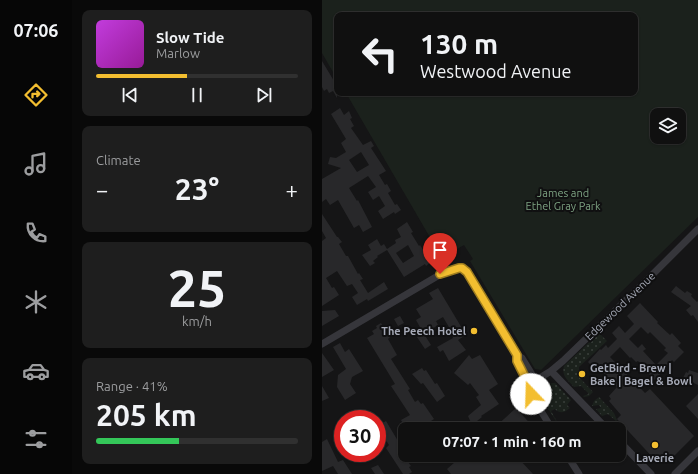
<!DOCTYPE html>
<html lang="en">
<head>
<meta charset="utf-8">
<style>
	:root { --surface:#101010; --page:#1e1e1e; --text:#f1f3f6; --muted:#9c9d9f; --line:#303030; --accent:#f3be30 }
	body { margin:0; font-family:Ubuntu,sans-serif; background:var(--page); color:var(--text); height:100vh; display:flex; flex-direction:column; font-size:15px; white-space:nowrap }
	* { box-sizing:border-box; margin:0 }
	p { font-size:13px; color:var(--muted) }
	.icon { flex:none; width:22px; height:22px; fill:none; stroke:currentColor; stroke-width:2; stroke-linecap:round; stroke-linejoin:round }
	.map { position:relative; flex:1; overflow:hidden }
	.panel { display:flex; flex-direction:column; gap:10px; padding:10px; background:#090909; width:250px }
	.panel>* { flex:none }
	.hud { position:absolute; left:12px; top:12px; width:304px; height:84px; border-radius:8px; box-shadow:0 1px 3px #0004,0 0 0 1px var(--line); background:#101010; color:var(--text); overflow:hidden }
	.tools { position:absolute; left:328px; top:108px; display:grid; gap:8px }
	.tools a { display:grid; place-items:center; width:36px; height:36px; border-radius:8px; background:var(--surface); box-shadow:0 1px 3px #0004,0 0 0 1px var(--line); font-size:20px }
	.speed { position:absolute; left:12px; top:410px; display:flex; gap:8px; font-size:20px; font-weight:700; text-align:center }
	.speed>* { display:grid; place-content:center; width:52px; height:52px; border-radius:50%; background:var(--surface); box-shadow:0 1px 3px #0004,0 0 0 1px var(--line); line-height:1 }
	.speed .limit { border:6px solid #d22; background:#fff; color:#111 }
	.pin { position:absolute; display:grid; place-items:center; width:34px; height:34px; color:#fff; margin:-41px -17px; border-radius:50% 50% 50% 0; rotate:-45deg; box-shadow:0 0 4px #0007 }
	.pin .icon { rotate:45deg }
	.me { position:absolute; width:44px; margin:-22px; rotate:339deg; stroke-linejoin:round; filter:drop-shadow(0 0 3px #0008) }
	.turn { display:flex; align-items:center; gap:14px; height:84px; padding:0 20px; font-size:18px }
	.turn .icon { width:52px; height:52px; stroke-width:2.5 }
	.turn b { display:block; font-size:28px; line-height:34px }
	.big { font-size:30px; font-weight:700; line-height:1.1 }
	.panel .widget { flex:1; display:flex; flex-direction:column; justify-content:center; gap:6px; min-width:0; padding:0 14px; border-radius:8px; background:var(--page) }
	.panel .dial { align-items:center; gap:0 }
	.dial b { font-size:52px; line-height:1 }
	.song { display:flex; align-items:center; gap:12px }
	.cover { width:48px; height:48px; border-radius:6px; background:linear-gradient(135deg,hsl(290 70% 55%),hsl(300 70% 35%)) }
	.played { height:4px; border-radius:2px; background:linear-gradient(90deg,var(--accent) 45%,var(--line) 45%) }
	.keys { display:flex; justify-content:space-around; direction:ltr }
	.heat { display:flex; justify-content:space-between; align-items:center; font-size:22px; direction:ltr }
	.charge { height:6px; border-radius:3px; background:linear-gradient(90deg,#34c759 41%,var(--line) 0) }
	.trip { position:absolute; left:76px; top:422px; width:228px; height:40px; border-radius:8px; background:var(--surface); box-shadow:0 1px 3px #0004,0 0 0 1px var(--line); font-weight:700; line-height:40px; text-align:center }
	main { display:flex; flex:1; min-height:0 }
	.dock { display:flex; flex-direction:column; width:72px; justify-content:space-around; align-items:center; background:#060606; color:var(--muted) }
	.dock .icon { width:28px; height:28px }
	.dock .current { color:var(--accent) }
	.dock b { font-size:18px; color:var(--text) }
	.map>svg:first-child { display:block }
</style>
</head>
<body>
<main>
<nav class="dock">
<b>07:06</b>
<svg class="icon current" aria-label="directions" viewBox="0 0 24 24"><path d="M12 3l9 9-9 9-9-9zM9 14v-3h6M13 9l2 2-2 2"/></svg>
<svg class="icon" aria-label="music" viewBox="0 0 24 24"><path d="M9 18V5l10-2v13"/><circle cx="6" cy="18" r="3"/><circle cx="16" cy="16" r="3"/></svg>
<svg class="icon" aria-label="phone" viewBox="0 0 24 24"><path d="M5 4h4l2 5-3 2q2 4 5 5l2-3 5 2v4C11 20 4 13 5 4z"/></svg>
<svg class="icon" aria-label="climate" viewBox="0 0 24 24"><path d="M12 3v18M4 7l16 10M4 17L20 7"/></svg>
<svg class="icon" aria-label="car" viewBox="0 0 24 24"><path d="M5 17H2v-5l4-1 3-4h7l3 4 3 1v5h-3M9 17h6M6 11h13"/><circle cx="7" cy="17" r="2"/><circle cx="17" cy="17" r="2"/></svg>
<svg class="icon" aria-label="filters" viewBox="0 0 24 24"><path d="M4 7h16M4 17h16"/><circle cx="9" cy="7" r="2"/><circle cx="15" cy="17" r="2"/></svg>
</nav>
<section class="panel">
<div class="widget">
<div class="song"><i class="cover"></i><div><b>Slow Tide</b><p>Marlow</p></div></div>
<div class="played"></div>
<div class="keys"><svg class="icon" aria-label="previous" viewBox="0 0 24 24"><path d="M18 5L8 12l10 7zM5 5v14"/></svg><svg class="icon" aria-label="pause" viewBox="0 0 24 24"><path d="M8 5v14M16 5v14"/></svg><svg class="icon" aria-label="next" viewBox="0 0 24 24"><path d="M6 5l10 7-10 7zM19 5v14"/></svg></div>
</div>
<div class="widget"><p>Climate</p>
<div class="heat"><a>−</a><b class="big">23°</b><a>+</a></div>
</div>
<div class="widget dial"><b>25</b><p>km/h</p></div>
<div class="widget"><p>Range · 41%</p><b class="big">205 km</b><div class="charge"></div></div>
</section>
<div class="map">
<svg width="376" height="474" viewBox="0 0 376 474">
	<defs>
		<pattern id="grass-dots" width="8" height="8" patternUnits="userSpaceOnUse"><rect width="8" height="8" fill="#1b211c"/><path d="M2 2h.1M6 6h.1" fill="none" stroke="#393f3b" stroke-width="1.8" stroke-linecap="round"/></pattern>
	</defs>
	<rect width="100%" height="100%" fill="#151516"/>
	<path fill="url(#grass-dots)" d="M277 333 285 341 257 367V377L271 392 267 396 262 397 261 396 267 394 259 386 252 387C246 380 239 376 242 366Z
		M230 383H233L249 400 245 405 248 408C242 413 238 414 233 409L229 411 239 429 220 399C220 391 222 385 230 383Z
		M277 397 292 413 295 420 294 421 286 414 280 416 274 409 279 408 277 405 270 406 272 401Z"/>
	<path fill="#1b211c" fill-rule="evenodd" d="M0 0H376V217L219 370 213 369 148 261 151 259 142 245 120 258 24 93H313V15H15V79L0 53ZM335 115H357V137H335Z"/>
	<path fill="#28282a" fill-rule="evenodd" d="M0 61 15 86V98L11 91 7 93 5 89 2 91 0 87Z
		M18 108 22 115 27 111 30 118 28 119 32 126 29 128 41 145 49 141 52 146 49 148 64 171 57 175 63 185 65 184 69 191 66 193 73 205 75 204 79 210 73 214 72 212 61 219 56 211 63 206 57 196 51 200 46 192 54 187 46 176 27 188 35 201 36 200 50 227 41 232 37 225 32 228 16 200 8 205 4 199 0 202V179L19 168 6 164 8 157 14 158 24 152 19 143 24 139 9 114ZM39 152 47 165 35 172 27 160Z
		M0 214 15 237H16L20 242 17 244 24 256H26L36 274 37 273 41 279 38 280 46 293 62 282 66 289 46 301 45 299 35 305 30 297 36 293 30 284 25 286 15 271 4 278 10 288 12 287 17 295 0 306V241L4 238 0 231Z
		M85 222 91 232 89 233 97 246 98 245 109 262 104 266 103 264 82 277 65 250 55 256 56 257 51 261 53 263 48 266 40 255 49 250 46 245 55 239 59 246 62 244 65 249 74 243 73 240 79 237 75 229ZM86 245 92 256 81 263 74 253Z
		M354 286 363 293 365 291 370 294 369 296 375 302 376 301V322L371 315 369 316 364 310 369 306 349 292Z
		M116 288 144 335 136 340 144 350 127 361 121 350 118 352 115 347 131 338 130 335 131 334 121 317 109 324 114 321 116 325 102 334 109 345 103 349 95 337 97 336 95 332 99 329 94 320 99 317 94 309 111 299 107 293Z
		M318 303 336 322 335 323 348 335 350 333 359 343 356 346 362 352 352 362 350 360 333 380 324 371 325 370 316 361 314 362 309 357 308 358 298 347 288 357 323 393 328 389 372 436 346 462H335L295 419 299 415 287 401 289 399 287 396 295 387 275 366 272 368 266 362 278 349 279 350 284 345 286 348 295 339 290 333 297 326 303 333 312 324 305 316ZM319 327 326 334 328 332 344 348 342 350 346 353 334 365 321 351 324 349 320 344 316 348 307 339Z
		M13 310 17 316 0 326V311Z
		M78 316 82 323 76 326 72 319Z
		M59 323 68 337 66 339 75 355 69 359 88 389 86 390 93 402 96 400 99 404 101 403 112 419 97 429H84L79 420 88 415 69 386 73 384 45 338 52 334 50 331 55 328 54 326Z
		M18 343 23 352 27 349 41 371 30 377 28 384 34 393 23 400 15 387 16 375 24 369 11 347Z
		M0 353 12 370 0 377Z
		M147 355 150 359 158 355 176 384 167 390 177 404 159 416 160 417 150 425 146 416 159 405 154 397 157 395 148 383 146 385 132 373Z
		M100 368 102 371 104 370 113 384 115 383 123 396 115 402 101 383 99 384 90 374Z
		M367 370 376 373V385L361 378 364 372 366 373Z
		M0 386 7 398 0 401Z
		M376 394V419L364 406Z
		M194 408 213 429H171Z
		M64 421 79 446 76 449 89 466 87 467 90 472 87 474H81L64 448 67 445 55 426Z
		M141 421 145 426 142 428 144 429H128L137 422 138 423Z
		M5 439 16 462 21 460 30 474H16L11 466 0 471V442Z
		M100 455H107L109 459 105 462Z
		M141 455H202L197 459 211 474H129L125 469Z
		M56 465 62 474H53L49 468Z"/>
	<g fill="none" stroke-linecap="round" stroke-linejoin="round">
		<path stroke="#36363b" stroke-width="7" d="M0 344 119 274 133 268H140L147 275 195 355V361L205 381
			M195 355 200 358 211 376
			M229 371 285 429
			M205 382a6 6 0 1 1 12 0a6 6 0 1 1-12 0Z
			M216 379 229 371 241 361 329 276 376 229
			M206 386 211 398 230 429
			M297 441 329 474
			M245 455 257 474
			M353 474 376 451"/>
	</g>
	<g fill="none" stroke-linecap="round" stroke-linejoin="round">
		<g stroke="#9e7c1f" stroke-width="10">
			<path id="route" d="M118 274 137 268H140L145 272 195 355V361L205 381 209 394"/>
		</g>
		<use href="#route" stroke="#f3be30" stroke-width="7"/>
	</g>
	<g fill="#f3be30" stroke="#101011" stroke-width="1.5">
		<circle cx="152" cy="331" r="4"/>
		<circle cx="260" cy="374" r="4"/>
		<circle cx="333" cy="445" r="4"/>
	</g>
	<g text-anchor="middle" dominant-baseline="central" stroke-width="4" stroke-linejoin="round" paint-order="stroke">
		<g font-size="11" fill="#7da282" stroke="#101011">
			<text x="241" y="193">James and<tspan x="241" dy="13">Ethel Gray Park</tspan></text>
		</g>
		<g font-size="11" fill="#a6aab7" stroke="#101011">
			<text transform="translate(298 306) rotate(-44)">Edgewood Avenue</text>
		</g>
		<g font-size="11" font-weight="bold" fill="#a6aab7" stroke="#101011" text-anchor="end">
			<text x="144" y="331">The Peech Hotel</text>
			<text x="268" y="368" text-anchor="start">GetBird - Brew |<tspan x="268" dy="13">Bake | Bagel &amp; Bowl</tspan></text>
			<text x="333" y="458" text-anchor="middle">Laverie</text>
		</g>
	</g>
</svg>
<div class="tools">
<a><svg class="icon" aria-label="layers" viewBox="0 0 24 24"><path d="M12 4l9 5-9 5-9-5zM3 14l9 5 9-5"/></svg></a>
</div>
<div class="speed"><div class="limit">30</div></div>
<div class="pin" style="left:118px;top:274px;background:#d93025"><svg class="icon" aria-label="arrive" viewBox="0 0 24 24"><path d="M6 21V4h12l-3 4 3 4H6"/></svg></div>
<svg class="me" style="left:209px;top:394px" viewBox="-20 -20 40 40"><circle r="19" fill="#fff"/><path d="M0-13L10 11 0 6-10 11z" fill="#f3be30"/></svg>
<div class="trip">07:07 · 1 min · 160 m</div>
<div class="hud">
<div class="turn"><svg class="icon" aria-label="left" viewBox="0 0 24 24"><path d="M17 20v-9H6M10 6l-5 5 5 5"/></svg><div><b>130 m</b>Westwood Avenue</div></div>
</div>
</div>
</main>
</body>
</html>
